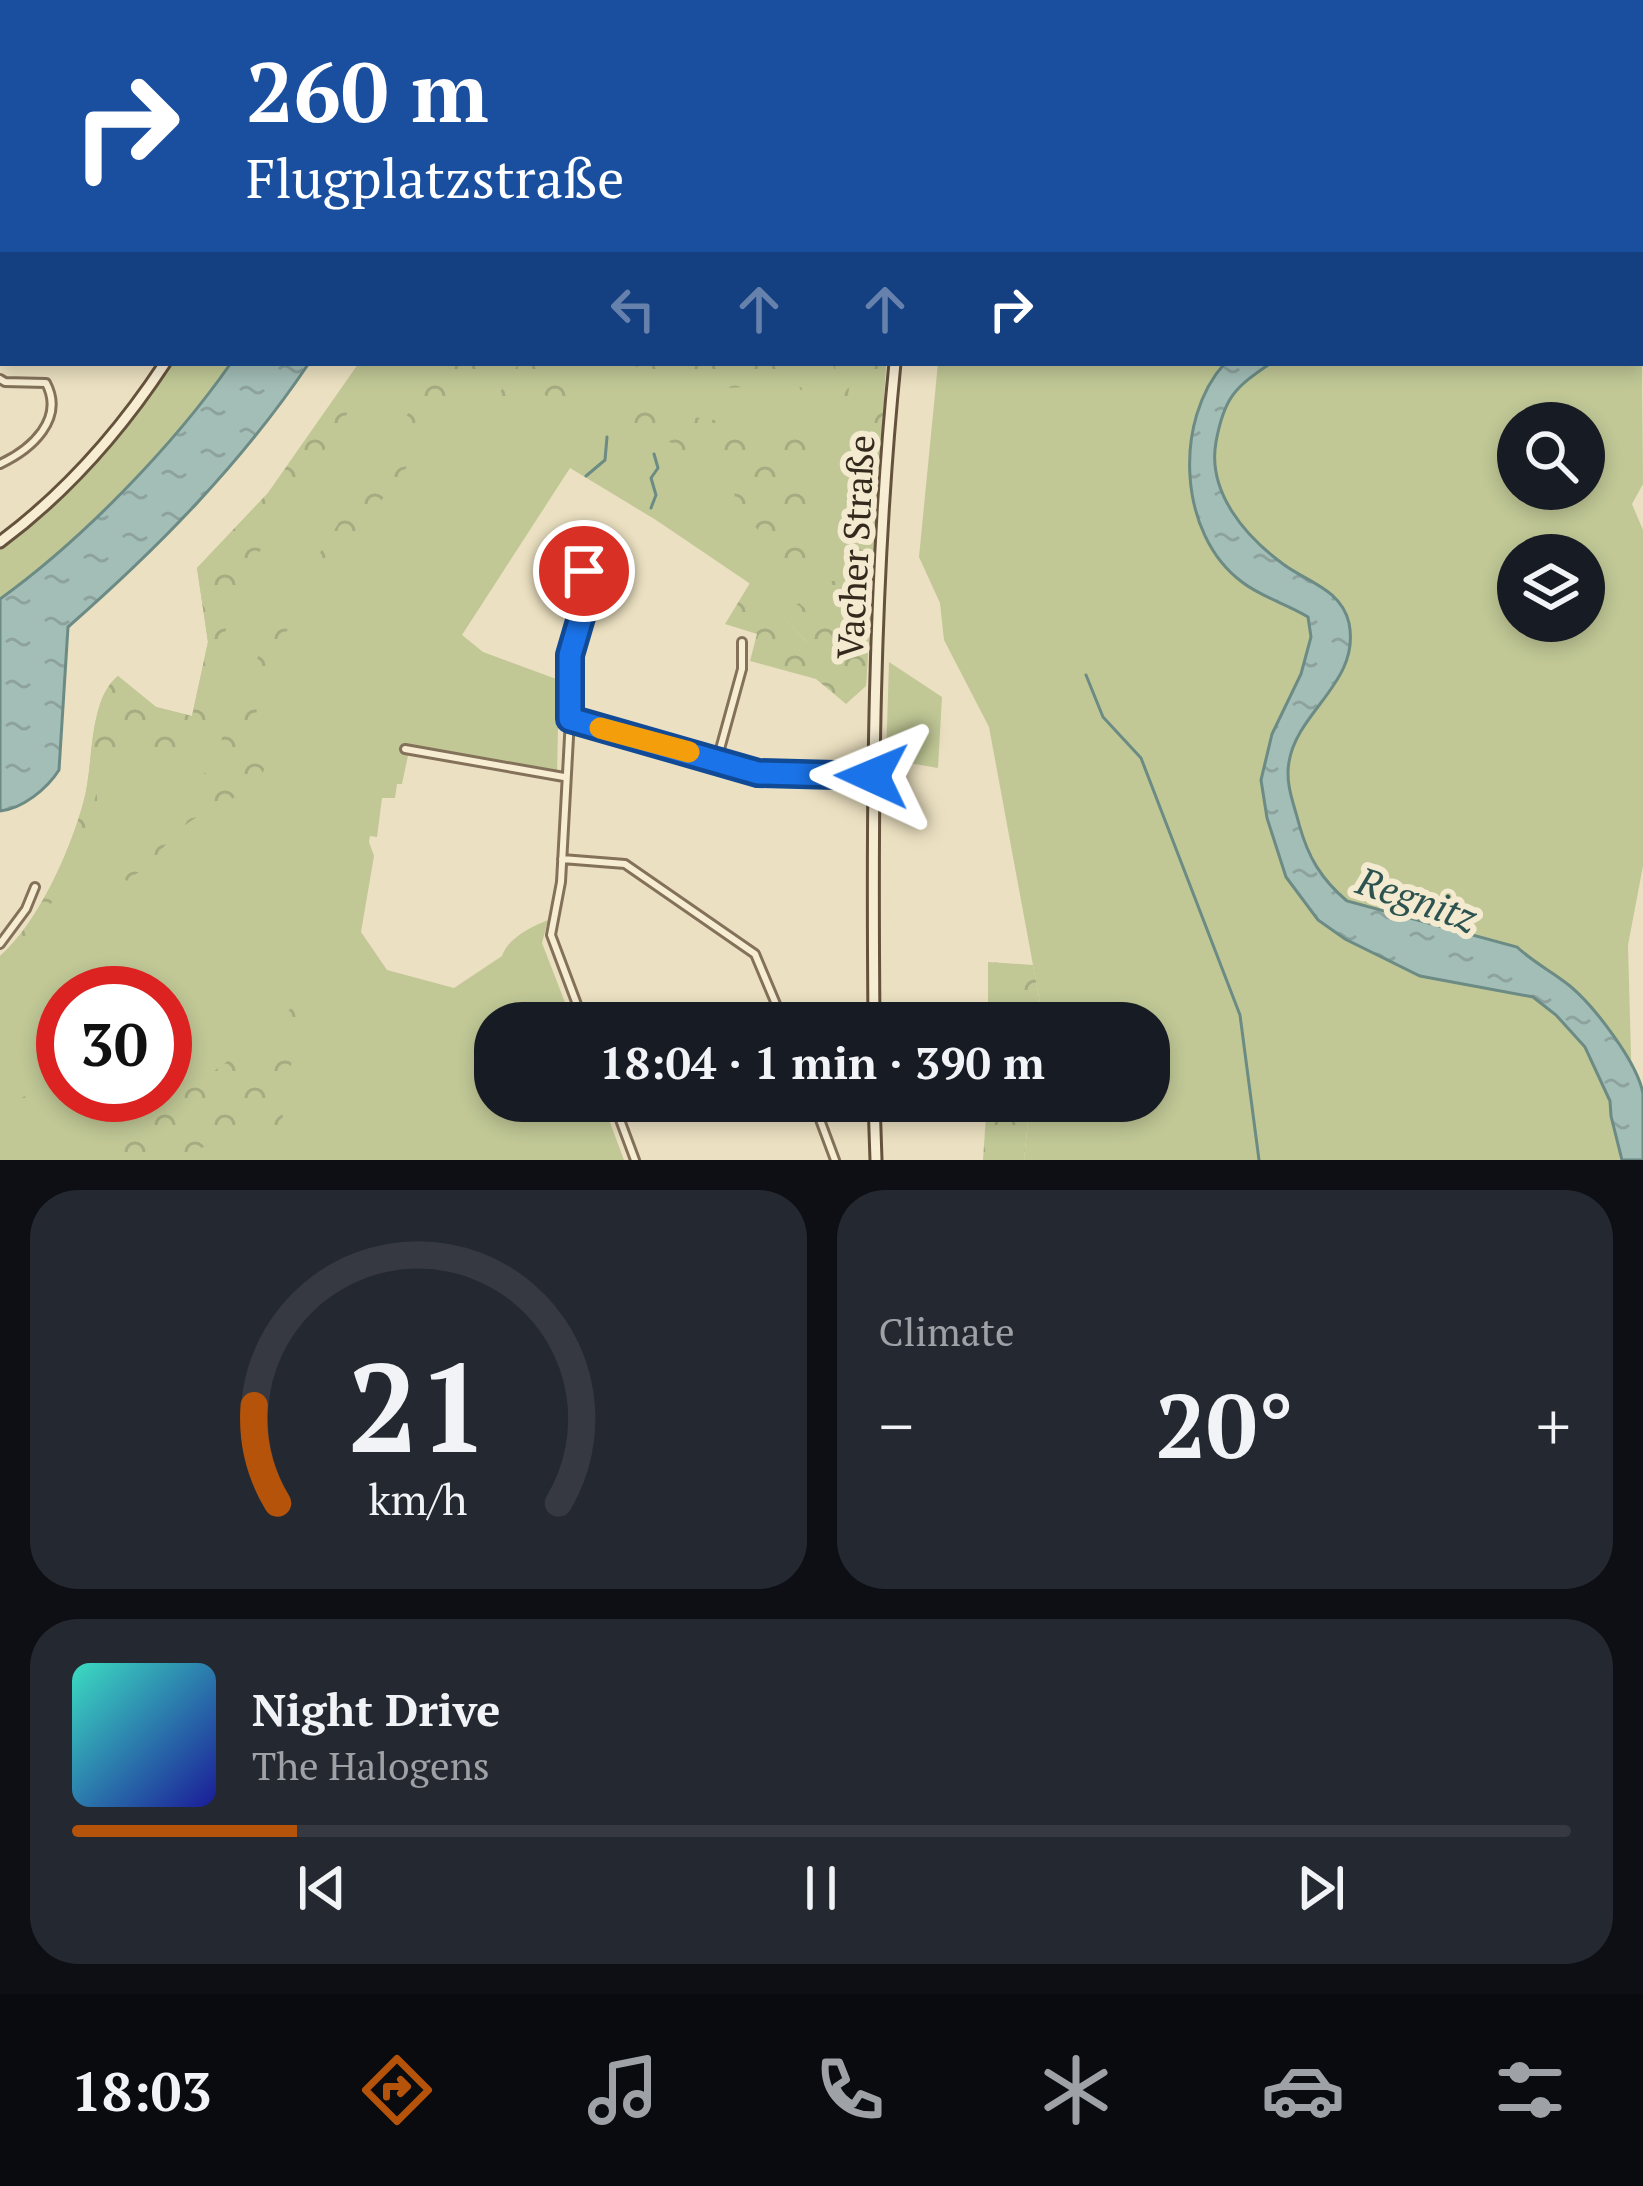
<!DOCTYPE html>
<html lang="en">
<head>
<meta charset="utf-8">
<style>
	:root { --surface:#171b24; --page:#242831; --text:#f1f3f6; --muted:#9ea1a6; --line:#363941; --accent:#b45309 }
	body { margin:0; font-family:"PT Serif",serif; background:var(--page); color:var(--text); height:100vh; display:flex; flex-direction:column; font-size:45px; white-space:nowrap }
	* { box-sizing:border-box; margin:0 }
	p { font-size:39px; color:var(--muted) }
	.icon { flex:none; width:66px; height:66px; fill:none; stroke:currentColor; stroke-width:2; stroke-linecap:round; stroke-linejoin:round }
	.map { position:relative; height:1160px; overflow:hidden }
	.side { display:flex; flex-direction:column; gap:30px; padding:30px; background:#0d0f14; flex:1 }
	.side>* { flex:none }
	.hud { position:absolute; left:0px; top:0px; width:1644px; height:366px; box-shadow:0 6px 18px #0003; background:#1a4fa0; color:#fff; overflow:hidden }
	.fabs { position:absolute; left:1497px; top:402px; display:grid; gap:24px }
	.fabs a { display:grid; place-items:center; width:108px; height:108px; border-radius:50%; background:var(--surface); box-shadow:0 6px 18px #0003; font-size:60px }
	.speed { position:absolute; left:36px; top:966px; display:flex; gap:24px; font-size:60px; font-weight:700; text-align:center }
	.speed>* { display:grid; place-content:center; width:156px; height:156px; border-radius:50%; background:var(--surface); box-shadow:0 6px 18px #0003; line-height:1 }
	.speed .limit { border:18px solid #d22; background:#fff; color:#111 }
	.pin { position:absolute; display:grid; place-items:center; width:102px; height:102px; color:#fff; margin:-51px; border:6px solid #fff; border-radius:50%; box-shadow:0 3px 12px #0007 }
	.me { position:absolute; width:132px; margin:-66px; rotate:271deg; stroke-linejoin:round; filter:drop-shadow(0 0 9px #0008) }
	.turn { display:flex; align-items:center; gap:42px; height:252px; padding:0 48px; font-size:54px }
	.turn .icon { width:156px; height:156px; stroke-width:2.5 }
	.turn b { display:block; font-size:84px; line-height:102px }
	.lanes { display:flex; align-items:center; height:114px; padding:0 48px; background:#0003; justify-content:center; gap:60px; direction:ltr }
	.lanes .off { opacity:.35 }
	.big { font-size:90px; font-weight:800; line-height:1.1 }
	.side .tile { flex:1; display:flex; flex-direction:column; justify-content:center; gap:18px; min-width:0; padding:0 42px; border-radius:48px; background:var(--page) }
	.side .dial { align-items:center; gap:0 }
	.dial svg { height:312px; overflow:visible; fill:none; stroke:var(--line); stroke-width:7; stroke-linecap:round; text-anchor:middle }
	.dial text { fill:var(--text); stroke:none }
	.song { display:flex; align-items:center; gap:36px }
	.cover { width:144px; height:144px; border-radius:18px; background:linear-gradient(135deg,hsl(170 70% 55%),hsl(240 70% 35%)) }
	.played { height:12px; border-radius:6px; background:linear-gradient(90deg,var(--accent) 15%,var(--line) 15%) }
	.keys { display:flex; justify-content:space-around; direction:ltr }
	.heat { display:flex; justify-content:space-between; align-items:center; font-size:66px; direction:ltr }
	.side .tiles { flex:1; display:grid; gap:30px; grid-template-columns:1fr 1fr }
	.tile:last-child { grid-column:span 2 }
	.trip { position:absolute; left:474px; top:1002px; width:696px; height:120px; border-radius:48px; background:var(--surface); box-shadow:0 6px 18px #0003; font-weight:800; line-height:120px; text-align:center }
	.menu { display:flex; height:192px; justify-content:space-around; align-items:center; background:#090b0e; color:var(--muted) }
	.menu .icon { width:84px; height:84px }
	.menu .on { color:var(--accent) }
	.menu b { font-size:54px; color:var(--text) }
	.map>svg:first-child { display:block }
</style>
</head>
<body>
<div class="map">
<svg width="1643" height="1160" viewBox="0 0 1643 1160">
	<defs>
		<pattern id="forest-crowns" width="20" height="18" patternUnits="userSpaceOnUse" patternTransform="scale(3)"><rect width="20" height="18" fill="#c1c896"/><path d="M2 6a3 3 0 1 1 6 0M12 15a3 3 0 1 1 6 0" fill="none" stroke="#a6ac81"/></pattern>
		<pattern id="water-ripples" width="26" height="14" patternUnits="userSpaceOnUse" patternTransform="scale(3)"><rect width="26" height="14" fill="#a3bdb7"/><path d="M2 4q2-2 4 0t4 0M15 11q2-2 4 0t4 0" fill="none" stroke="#8da29d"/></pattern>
	</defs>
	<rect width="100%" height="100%" fill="#ebe0c1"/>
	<path fill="#c1c896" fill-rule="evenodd" d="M509 0H933L932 3H508Z
		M982 0H1643V143L1641 147V3H982Z
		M1641 254 1643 484 1632 504 1643 530V866L1628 945 1632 1092 1622 1160H1024L1030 1101H1149V1023H1038L1040 1003 989 727 944 640 940 603 919 557 938 363H1641ZM1518 423H1584V489H1518ZM1518 555H1584V621H1518Z
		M165 363H231C174 446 82 540 0 599V542L64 490Z
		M359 363H886L866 686 811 646 749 583 656 520 570 468 462 635 483 652 559 680 557 776 409 751 402 784H397L395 798H382L377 837 370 836 369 842 374 856 361 932 387 970 454 988 502 956C508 938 531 927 548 920L542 943 573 1023H495V1101H602L624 1160H0V956C39 922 71 849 84 800 94 763 88 700 118 676L156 707 192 716 208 642 197 568 268 493ZM63 993H165V1095H63Z
		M889 662 942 697 938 768 886 759Z"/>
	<path fill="url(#forest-crowns)" d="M359 363H379L313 468 269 516 272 527 240 591 208 679 210 711 199 754 207 760 203 764 194 762 178 749C134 749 123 758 97 792V811L79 837 60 887 42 920 41 930 0 974V956C39 922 71 849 84 800 94 763 88 700 118 676L156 707 192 716 208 642 197 568 268 493Z
		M440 363 507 365 504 378 499 383 478 373 462 391 446 395 442 421 293 616 258 702 252 744 267 763C258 793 215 805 191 821 173 832 164 849 150 862 143 869 135 875 127 881L118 873 140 839 170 825 203 774 212 768 235 700 278 619Z
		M533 363 552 366 577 399 570 407 560 409C551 396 535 387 519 389L515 398 505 401 499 394 517 366Z
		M626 363H817L805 370 808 377 801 391 795 375 785 382 782 378C724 399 681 382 626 363Z
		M832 363H886L866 686 846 704 816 679 750 661 757 634 725 624 750 583 807 642 793 607 799 603 817 619 837 628 844 613 832 603 826 588 830 581H842L851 587 857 536 844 522 852 435 866 423V391L869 378 855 373 850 375 848 399H843L836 392 838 377Z
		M620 406 767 428 817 425 821 430 819 456 813 475C825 507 805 537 805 569L798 574H790L735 499 732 478 725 471 680 455 676 444 621 428 613 421Z
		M988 962 1033 965 1040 1003 1038 1023H988Z
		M306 996 309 1004 296 1034 282 1121 288 1160H276V1146L257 1138H230L201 1148 185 1160H84L126 1135 232 1058 274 1040 277 1020Z
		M63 1078V1095H81L0 1131V1108Z
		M987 1101H1030L1024 1160H983Z"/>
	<path fill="url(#water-ripples)" stroke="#6b8b84" stroke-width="3" d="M231 363H309C242 463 158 548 68 627L59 770C47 789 22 809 0 811V599C82 540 173 446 231 363Z
		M1225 363H1271C1234 388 1224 398 1216 442 1207 492 1245 536 1283 564 1307 582 1341 589 1349 623 1361 682 1297 711 1289 762 1285 784 1294 804 1299 824 1308 857 1321 879 1347 901L1517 947C1534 963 1553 972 1570 986 1594 1006 1638 1063 1643 1094 1643 1115 1643 1139 1643 1160H1622L1611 1116 1610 1101 1585 1047 1556 1015 1533 997 1420 976 1345 939 1318 920 1286 877 1267 818 1261 780 1272 734 1301 674 1311 637 1308 617C1287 604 1261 597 1242 582 1178 535 1173 420 1225 363Z"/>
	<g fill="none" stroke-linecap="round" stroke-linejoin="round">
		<path stroke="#6b8b84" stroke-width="3" d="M382 3 383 0
			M1641 150 1643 156
			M586 476 605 460 607 437
			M651 508 656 495 651 478 658 468 654 454
			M1086 675 1103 717 1141 758 1240 1015 1259 1160"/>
		<path stroke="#a3bdb7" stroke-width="14" d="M123 3 127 0
			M0 192 3 193"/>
		<g stroke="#83715a" stroke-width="12">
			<path id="street" d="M0 379 5 382 46 383C65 419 32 449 0 464
				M570 719 758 773 872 776
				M405 749 564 777
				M717 760 742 669V642
				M562 859 625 864 755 954 784 1023
				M0 944 26 909 35 887
				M584 1023 551 935 561 882 570 719V655L587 597 584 571
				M613 1101 635 1160
				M813 1101 835 1160"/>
		</g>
		<g stroke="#65523d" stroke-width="15">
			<path id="secondary" d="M1111 0 1112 3
				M285 3V0
				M943 3 944 0
				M1641 106 1643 105
				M0 311 3 310
				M0 542C67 492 119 433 165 363
				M874 1023C872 803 873 582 895 363
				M874 1101 876 1160"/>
		</g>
		<use href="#street" stroke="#f6edd3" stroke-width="6"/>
		<use href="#secondary" stroke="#f6edd3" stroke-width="9"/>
	</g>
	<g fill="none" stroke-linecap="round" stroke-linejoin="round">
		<g stroke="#114b97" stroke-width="30">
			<path id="route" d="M584 571 587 597 570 655V719L758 773 872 776"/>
		</g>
		<use href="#route" stroke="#1a73e8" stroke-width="21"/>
		<path stroke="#f59e0b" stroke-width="21" d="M600 728 689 752"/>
	</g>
	<g text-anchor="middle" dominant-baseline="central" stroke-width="12" stroke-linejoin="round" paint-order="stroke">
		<g font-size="36" fill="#34291d" stroke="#f3ead0">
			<text transform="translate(855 547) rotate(-87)">Vacher Straße</text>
		</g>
		<g font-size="39" font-style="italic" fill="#2d5351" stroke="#f3ead0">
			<text transform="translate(1417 898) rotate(19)">Regnitz</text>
		</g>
	</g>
</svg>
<div class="fabs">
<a><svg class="icon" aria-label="search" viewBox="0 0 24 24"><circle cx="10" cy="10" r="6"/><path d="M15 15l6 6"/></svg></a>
<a><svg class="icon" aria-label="layers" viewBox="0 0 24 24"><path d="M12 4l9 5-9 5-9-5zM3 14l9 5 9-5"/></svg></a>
</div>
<div class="speed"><div class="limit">30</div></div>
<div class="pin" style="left:584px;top:571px;background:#d93025"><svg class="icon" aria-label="arrive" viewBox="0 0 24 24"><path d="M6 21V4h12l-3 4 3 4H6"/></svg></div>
<svg class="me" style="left:872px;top:776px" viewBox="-20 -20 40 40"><path d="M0-17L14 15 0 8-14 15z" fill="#1a73e8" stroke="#fff" stroke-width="4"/></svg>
<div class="trip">18:04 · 1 min · 390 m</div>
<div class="hud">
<div class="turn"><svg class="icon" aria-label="right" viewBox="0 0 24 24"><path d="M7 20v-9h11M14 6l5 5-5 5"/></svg><div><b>260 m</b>Flugplatzstraße</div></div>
<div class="lanes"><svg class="icon off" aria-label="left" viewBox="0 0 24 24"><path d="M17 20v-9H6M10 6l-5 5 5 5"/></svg><svg class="icon off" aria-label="ahead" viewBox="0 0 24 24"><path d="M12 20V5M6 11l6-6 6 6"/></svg><svg class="icon off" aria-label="ahead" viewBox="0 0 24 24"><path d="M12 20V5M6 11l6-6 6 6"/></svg><svg class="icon" aria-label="right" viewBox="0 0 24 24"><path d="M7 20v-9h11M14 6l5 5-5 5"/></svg></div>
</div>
</div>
<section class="side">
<div class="tiles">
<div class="tile dial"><svg viewBox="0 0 100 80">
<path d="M14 69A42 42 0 1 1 86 69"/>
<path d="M14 69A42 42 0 0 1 8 44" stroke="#b45309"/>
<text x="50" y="56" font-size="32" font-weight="700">21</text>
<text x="50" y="72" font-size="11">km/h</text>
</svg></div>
<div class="tile"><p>Climate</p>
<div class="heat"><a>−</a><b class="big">20°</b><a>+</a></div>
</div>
<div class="tile">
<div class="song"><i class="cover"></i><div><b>Night Drive</b><p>The Halogens</p></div></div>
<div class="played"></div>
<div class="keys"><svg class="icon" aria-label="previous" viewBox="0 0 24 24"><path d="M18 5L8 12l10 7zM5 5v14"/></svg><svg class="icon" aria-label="pause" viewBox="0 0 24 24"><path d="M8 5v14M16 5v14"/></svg><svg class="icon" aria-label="next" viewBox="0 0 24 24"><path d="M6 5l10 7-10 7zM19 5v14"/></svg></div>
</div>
</div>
</section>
<nav class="menu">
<b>18:03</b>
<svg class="icon on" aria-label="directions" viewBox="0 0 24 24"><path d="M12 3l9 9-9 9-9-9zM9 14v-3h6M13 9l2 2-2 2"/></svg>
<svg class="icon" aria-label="music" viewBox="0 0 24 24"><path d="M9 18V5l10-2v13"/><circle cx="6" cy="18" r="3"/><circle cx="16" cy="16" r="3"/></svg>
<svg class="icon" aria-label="phone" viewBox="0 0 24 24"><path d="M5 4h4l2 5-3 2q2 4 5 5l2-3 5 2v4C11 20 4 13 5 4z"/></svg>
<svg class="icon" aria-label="climate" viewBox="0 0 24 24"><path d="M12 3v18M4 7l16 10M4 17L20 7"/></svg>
<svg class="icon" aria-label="car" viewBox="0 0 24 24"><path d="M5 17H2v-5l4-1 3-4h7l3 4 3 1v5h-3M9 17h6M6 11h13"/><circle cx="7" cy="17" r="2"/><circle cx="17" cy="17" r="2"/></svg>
<svg class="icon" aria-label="filters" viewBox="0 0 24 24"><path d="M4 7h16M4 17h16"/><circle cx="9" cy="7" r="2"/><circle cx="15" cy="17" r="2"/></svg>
</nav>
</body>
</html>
